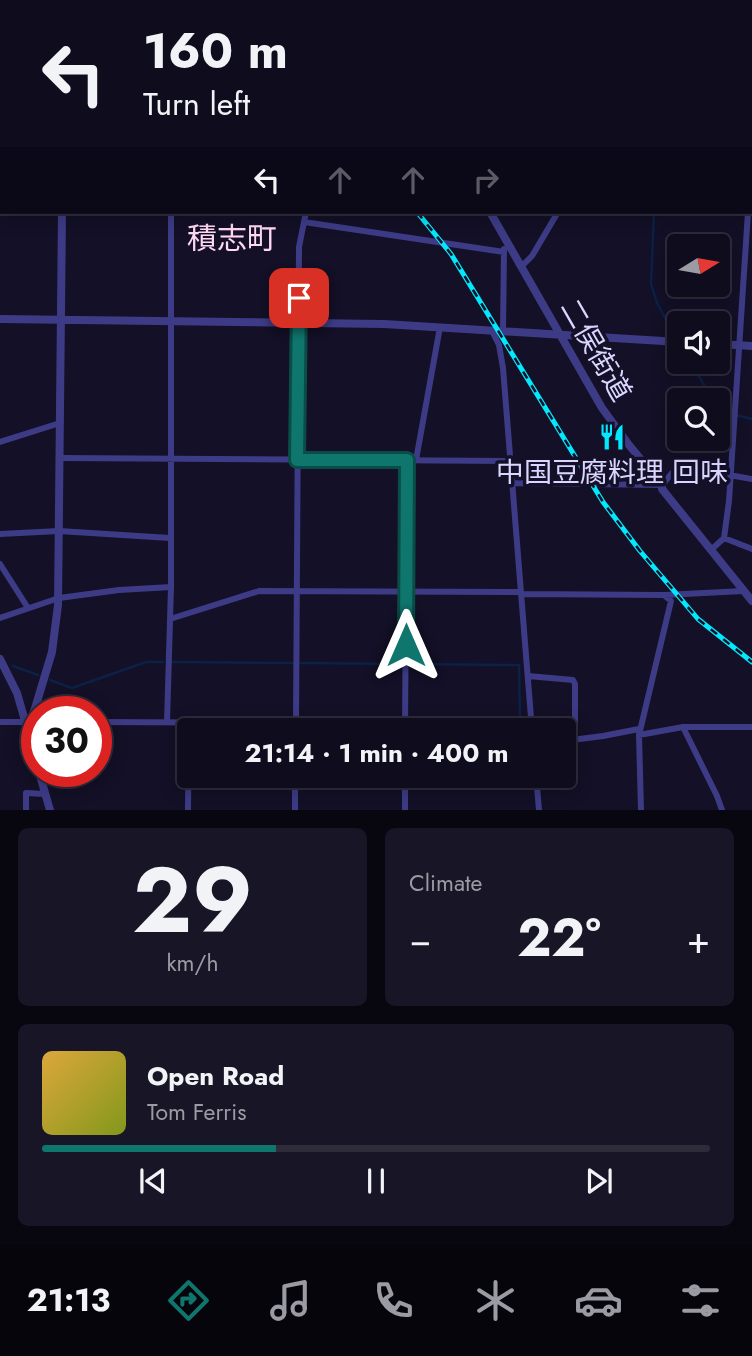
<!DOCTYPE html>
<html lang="en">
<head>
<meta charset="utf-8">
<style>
	:root { --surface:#0e0c1d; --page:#171526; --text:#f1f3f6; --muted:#9b9ba4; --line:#2e2c3b; --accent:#0f766e }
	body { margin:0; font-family:Jost,"Noto Sans JP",sans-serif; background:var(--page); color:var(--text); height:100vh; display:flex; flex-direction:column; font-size:26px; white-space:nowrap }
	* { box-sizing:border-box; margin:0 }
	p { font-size:23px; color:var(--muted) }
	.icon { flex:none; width:38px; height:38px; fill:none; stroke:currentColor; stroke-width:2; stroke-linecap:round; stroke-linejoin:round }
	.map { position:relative; height:810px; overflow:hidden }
	.sheet { display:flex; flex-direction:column; gap:18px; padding:18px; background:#080710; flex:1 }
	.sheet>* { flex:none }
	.top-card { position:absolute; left:0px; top:0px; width:752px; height:214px; box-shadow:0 4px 18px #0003,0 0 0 2px var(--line); background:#0e0c1d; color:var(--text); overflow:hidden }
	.needle { width:46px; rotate:79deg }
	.fabs { position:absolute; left:667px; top:234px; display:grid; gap:14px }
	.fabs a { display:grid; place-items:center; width:63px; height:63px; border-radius:7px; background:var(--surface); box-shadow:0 4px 18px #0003,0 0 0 2px var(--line); font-size:35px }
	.speed { position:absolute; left:21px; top:696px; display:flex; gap:14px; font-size:35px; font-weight:700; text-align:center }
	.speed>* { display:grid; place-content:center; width:91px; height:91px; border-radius:50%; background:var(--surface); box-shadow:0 4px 18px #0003,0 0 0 2px var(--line); line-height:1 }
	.speed .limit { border:10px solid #d22; background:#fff; color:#111 }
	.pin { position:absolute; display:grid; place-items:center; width:60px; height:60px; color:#fff; margin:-30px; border-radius:14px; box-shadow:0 4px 10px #0006 }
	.me { position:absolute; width:77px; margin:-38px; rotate:0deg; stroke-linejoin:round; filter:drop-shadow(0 0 5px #0008) }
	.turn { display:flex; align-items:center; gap:24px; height:147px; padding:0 28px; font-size:32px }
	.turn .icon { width:91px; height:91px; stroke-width:2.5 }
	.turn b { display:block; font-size:49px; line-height:60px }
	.lanes { display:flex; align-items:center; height:66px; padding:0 28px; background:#0003; justify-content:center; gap:35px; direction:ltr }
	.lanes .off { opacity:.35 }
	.big { font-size:52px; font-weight:700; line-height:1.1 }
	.sheet .card { flex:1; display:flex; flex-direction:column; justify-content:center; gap:10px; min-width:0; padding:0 24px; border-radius:10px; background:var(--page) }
	.sheet .dial { align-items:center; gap:0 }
	.dial b { font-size:91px; line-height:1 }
	.song { display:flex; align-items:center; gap:21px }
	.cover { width:84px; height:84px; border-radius:10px; background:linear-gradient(135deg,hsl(40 70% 55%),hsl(70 70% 35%)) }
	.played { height:7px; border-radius:4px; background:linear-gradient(90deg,var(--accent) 35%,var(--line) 35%) }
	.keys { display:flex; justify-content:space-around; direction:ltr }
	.heat { display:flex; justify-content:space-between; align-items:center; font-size:38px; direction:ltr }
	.sheet .tiles { flex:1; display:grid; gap:18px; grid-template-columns:1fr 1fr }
	.card:last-child { grid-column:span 2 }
	.trip { position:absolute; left:177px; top:718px; width:399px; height:70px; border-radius:7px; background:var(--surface); box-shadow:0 4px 18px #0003,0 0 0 2px var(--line); font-weight:700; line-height:70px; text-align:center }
	.tab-bar { display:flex; height:112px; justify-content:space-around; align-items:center; background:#06050c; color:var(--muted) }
	.tab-bar .icon { width:49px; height:49px }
	.tab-bar .selected { color:var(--accent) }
	.tab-bar b { font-size:32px; color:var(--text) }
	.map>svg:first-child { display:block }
</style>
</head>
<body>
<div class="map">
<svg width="752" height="810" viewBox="0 0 752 810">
	<rect width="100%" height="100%" fill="#131027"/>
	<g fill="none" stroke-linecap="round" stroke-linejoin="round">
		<path stroke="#0b2145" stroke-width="2.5" d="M667 2V0
			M654 212 651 284 657 303 677 340
			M690 362 714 401
			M718 405 728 413 752 419
			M172 662 293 663
			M299 663 403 664
			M409 664 519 665 520 719
			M13 666 38 675
			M50 680 72 688 146 662H163"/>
		<path stroke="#0b2145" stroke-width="14" d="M0 65 2 66"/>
		<path stroke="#30b8ae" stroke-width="2" stroke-dasharray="3.5 5" stroke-linecap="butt" d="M113 2 115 0
			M296 2 297 0
			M0 57H2
			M0 73H2"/>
		<path stroke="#3d3b86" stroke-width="6" d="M65 0 75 2
			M143 0 152 2
			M463 0 470 2
			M485 2V0
			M506 2V0
			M569 2V0
			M751 77H752
			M0 124H2
			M751 165 752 146
			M0 186H2
			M304 222 504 252
			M522 266 532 256 558 212
			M492 331 499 345 503 368 532 730
			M503 331 504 249
			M0 442 60 423
			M60 458 509 461
			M416 460 440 327
			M511 483 662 485 678 466 752 479
			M0 534 59 531 170 538
			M724 538 752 549
			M711 550 724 538 729 501 748 212
			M0 564 28 608
			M521 594 664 595 671 601 639 735 683 727H752
			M665 595 743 591
			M0 618 59 598 119 590 171 587
			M170 619 259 591 521 592
			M528 676 573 680 575 684V740
			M0 722H37
			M96 722 296 723 299 247 306 212
			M167 722 171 587V212
			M683 727 717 796 722 810
			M296 730V723L532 726
			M405 730 407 460
			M639 735 641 810
			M564 741 603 736 639 729
			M536 775 539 810
			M26 810V793L45 794
			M188 810 189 723
			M295 810V775
			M405 810V775"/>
		<path stroke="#3d3b86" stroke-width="8" d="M344 0 346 2
			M79 2V0
			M490 212 602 408 629 445 662 485V489L752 601
			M0 319 384 324 679 342
			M718 344 752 346
			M0 659 17 693 37 762
			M26 722 33 715 52 652 58 605 62 212
			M39 772 50 810"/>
		<g stroke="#03e8fd" stroke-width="5">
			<path id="rail" d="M82 0 89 2
				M417 212 451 254 603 502 640 551 698 619 752 662"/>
		</g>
		<use href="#rail" stroke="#131027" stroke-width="2.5" stroke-dasharray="8" stroke-linecap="butt"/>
	</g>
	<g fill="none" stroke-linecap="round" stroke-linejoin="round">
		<g stroke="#0a4d48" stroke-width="18">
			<path id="route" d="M299 298 297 460H407L406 645"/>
		</g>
		<use href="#route" stroke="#0f766e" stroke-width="12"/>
	</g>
	<defs>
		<g id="restaurant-bare" transform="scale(2.1)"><path d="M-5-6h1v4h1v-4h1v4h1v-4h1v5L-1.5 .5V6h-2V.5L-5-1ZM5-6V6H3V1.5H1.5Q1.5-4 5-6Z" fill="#03e8fd" stroke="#131027" stroke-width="2.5" paint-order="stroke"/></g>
	</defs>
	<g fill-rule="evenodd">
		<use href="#restaurant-bare" x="612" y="437"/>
	</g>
	<g text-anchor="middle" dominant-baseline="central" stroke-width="7" stroke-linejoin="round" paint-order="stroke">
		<g font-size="28" fill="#dad6ff" stroke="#131027">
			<text transform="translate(596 350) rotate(60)">二俣街道</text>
		</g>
		<g font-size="28" fill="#dad6ff" stroke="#131027">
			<text x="612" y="472">中国豆腐料理 回味</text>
		</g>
		<g font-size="30" fill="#ffd8f1" stroke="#131027">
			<text x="232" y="238">積志町</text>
		</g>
	</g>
</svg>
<div class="fabs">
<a><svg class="needle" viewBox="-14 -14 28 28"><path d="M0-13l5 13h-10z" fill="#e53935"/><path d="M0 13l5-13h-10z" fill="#9b9ba4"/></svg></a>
<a><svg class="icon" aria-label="sound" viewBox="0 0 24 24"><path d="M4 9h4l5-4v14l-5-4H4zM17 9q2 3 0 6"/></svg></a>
<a><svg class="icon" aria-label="search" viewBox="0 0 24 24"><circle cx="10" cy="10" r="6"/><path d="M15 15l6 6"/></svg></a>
</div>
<div class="speed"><div class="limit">30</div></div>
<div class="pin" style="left:299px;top:298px;background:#d93025"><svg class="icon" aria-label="arrive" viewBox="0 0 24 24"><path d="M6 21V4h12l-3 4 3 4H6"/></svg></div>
<svg class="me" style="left:406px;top:645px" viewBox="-20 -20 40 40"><path d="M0-17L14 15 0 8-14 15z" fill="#0f766e" stroke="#fff" stroke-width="4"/></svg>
<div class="trip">21:14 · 1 min · 400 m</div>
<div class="top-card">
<div class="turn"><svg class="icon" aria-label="left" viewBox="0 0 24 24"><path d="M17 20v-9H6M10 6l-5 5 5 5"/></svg><div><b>160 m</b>Turn left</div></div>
<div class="lanes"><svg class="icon" aria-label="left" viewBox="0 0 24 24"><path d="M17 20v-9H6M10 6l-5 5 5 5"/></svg><svg class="icon off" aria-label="ahead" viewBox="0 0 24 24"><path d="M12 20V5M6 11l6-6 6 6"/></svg><svg class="icon off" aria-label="ahead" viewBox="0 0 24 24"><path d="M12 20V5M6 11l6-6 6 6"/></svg><svg class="icon off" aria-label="right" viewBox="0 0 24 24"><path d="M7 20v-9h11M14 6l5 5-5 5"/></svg></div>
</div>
</div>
<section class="sheet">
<div class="tiles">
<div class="card dial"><b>29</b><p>km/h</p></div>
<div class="card"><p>Climate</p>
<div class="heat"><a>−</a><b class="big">22°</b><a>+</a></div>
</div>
<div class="card">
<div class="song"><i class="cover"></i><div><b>Open Road</b><p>Tom Ferris</p></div></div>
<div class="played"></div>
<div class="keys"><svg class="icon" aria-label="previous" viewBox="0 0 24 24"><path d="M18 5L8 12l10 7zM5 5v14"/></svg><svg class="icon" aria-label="pause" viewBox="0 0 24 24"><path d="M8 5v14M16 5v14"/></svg><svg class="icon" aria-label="next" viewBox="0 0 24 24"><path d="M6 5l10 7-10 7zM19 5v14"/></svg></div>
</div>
</div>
</section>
<nav class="tab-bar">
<b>21:13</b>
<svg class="icon selected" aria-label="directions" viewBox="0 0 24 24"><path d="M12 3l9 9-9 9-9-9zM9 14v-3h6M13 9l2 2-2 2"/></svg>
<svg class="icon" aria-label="music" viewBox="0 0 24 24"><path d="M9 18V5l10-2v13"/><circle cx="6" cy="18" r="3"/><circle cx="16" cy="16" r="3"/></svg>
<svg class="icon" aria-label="phone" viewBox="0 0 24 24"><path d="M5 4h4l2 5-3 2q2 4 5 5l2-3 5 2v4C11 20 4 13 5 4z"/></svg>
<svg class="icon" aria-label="climate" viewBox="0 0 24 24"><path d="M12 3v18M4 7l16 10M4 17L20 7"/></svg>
<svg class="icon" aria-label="car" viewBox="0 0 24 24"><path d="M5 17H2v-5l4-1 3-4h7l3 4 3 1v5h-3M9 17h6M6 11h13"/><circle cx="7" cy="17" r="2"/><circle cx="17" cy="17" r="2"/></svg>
<svg class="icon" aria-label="filters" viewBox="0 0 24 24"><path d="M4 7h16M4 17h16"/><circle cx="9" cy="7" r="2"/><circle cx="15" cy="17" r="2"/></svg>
</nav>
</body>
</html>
